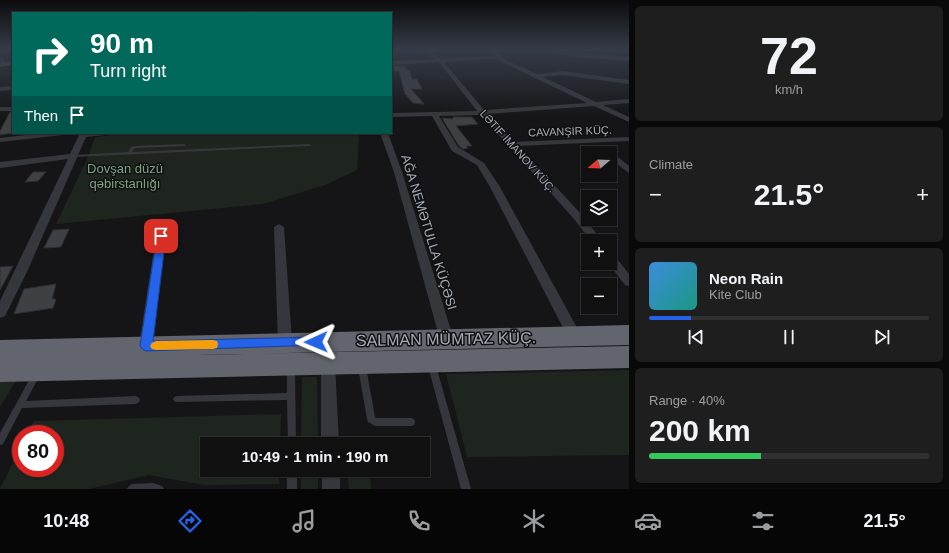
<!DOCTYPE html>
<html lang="en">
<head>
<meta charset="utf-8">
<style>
	:root { --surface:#101011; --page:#1e1e1f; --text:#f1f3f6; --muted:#9c9d9f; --line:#303031; --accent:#2563eb }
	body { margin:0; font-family:Helvetica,sans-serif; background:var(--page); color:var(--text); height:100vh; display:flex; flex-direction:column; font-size:15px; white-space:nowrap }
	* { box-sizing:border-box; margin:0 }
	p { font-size:13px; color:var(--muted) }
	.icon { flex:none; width:22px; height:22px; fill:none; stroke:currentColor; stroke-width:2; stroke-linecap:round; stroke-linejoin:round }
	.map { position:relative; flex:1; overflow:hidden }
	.panel { display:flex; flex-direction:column; gap:6px; padding:6px; background:#090909; width:320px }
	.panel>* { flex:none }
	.guide { position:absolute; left:12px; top:12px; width:380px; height:122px; border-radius:0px; box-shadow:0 1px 3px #0004,0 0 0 1px var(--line); background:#00695c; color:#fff; overflow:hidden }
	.needle { width:26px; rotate:251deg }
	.controls { position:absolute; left:581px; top:146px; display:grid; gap:8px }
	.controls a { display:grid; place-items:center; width:36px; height:36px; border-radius:0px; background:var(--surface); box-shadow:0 1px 3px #0004,0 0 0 1px var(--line); font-size:20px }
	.speed { position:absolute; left:12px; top:425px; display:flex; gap:8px; font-size:20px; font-weight:700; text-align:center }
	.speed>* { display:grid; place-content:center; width:52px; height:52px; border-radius:50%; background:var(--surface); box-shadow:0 1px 3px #0004,0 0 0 1px var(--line); line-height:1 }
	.speed .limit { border:6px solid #d22; background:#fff; color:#111 }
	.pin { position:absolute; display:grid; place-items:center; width:34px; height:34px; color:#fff; margin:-17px; border-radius:8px; box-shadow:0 2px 6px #0006 }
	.me { position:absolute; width:44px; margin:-22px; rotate:269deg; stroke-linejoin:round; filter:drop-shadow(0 0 3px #0008) }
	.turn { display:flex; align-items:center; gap:14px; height:84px; padding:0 12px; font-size:18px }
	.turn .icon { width:52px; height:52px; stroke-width:2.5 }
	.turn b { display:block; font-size:28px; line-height:34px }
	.then { display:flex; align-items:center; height:38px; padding:0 12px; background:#0003; gap:8px; font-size:15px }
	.big { font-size:30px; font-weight:600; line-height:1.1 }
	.panel .tile { flex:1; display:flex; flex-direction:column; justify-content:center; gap:6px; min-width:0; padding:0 14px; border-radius:6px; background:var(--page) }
	.panel .dial { align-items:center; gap:0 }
	.dial b { font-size:52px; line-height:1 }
	.song { display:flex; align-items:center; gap:12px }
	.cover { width:48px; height:48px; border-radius:6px; background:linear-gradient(135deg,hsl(210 70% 55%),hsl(170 70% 35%)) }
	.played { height:4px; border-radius:2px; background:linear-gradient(90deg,var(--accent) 15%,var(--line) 15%) }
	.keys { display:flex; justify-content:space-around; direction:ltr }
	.heat { display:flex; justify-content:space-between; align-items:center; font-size:22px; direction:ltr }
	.charge { height:6px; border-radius:3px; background:linear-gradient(90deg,#34c759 40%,var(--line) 0) }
	.trip { position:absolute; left:200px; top:437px; width:230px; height:40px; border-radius:0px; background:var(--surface); box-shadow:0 1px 3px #0004,0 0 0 1px var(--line); font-weight:600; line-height:40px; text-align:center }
	.tab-bar { display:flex; height:64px; justify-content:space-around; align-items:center; background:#060607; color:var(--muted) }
	.tab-bar .icon { width:28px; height:28px }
	.tab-bar .selected { color:var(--accent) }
	.tab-bar b { font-size:18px; color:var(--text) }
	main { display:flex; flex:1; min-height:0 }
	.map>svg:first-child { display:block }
</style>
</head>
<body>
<main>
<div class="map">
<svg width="629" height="489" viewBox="0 0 629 489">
	<rect width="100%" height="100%" fill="#151517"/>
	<path fill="#1d251e" d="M132 133 359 135 357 170 325 185 263 204 56 224 88 157 95 137Z
		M629 370V455L467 457 446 374Z
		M302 377H317L318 444H301Z
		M0 381H16L0 407Z
		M281 414 280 444H207V470H279V484L204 485 149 475 89 489H0L21 446V468H55V434H27L34 421Z
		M301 470H318V489H301Z
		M347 470H370L371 489H349Z"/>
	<path fill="#3f4044" stroke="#2f2f33" d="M392 66H403L410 72 412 79H417L422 89H411L424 104 413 103 405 94 399 71H395Z
		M10 112H13V133L0 135V131Z
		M453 117H472L478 124 456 126 472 146H466L468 148 463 149 459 146 442 118 453 119Z
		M33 172H46L38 181 25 182Z
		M69 229 61 247 44 248 53 230Z
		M13 266 0 290V267Z
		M56 284 52 299H56L53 308 14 314 24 289Z"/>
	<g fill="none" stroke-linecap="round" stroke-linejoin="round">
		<path fill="#36373c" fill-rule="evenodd" d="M184 144 186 145 185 146 136 148 134 149 132 152 309 144 311 145 309 146 74 157 72 156 74 155 128 152 131 147 136 146Z
			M432 363 435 364 436 366 471 489H461L428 366 429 364Z
			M362 364 365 365 366 367 375 417 376 418H411L414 419 415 422 414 425 411 426H375L368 422 367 419 358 367 359 365Z
			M291 367 294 368 295 370 296 444H288L287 400 177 402 174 401 173 399 174 397 177 396 287 393V370L288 368Z
			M36 372 39 373 40 375 26 401 136 396 139 398 140 400 139 402 136 404 22 408 3 444 0 445V433L33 373Z
			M287 470H297V489H287Z
			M153 483 162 486 164 489H127L129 486 132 484Z"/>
		<path fill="#36373c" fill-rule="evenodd" d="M488 49H493L506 60 537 74 563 71 629 80V84L563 75 543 77 596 102 629 99V103L603 105 629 117V122L594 106 488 114 513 142 629 137V141L518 146 582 215 602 241H591L574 219 481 115 439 116 458 147 484 163 500 187 582 337 580 341 575 342 570 341 490 187 477 165 452 151 432 116 391 117V113L477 111 439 62 391 65V61L435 59 427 54 418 52 420 50 431 52 441 59 495 56ZM498 58 502 62 587 103 484 110 444 62Z
			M538 49 629 57V61L576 57Z
			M621 49 629 50V54Z
			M0 57 6 63V65H2Z
			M13 86V90L0 91V87Z
			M0 107H13V111H0Z
			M42 133H67L63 135 0 142V138Z
			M80 133H109L105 135 86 137 26 274 5 316 0 318V301L68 159 0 168V162L70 154Z
			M311 133H369L365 135H315Z
			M380 133H388L402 172 454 340 452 344 447 345 442 344 440 340 394 172Z
			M608 153H613L629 166V173L610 159V153Z
			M279 224 284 227 292 342 290 346 285 348 280 346 278 342 274 227Z
			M161 233 166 236 153 346 151 350 146 352 141 350 139 346 156 236Z
			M610 254 614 255 629 274V286L625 285 608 263H610Z
			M328 357 333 359 335 363 339 444H321V363L323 359Z
			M322 470H340V489H322Z"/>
		<path fill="#44464c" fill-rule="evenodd" d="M13 61V65L0 67V63Z"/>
		<path fill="#62656d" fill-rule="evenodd" d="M629 325V345L198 355 629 346V368L0 382V340Z"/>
	</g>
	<linearGradient id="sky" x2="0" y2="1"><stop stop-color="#0c0c0d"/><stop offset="0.42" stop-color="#353b47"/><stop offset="1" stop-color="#353b47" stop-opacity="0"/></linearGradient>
	<rect width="629" height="118" fill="url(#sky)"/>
	<path fill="#2563eb" stroke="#184099" d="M161 233 166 236 153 341 316 337 320 339 322 342 320 345 146 351 142 349 140 346 157 236Z"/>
	<path fill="#f59e0b" d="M213 340 217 341 218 344 217 348 213 349 156 350 152 349 150 346 152 343 156 341Z"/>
	<g text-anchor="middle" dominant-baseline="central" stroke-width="3" stroke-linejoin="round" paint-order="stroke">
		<g font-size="11" fill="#a7acb7" stroke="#101012">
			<text transform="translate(570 131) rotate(-2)">CAVANŞIR KÜÇ.</text>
			<text transform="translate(518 151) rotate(48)">LƏTIF İMANOV KÜÇ.</text>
		</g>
		<g font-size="13" fill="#7ea380" stroke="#101012">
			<text x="125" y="168">Dovşan düzü<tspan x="125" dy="15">qəbirstanlığı</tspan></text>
		</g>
		<g font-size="13" fill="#a7acb7" stroke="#101012">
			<text transform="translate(429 232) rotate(73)">AĞA NEMƏTULLA KÜÇƏSI</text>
		</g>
		<g font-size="16" fill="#a7acb7" stroke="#101012">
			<text transform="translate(446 339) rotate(-1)">SALMAN MÜMTAZ KÜÇ.</text>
		</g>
	</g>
</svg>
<div class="controls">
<a><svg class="needle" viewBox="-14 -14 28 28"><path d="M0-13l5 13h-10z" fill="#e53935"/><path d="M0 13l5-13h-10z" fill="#9c9d9f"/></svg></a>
<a><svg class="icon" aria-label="layers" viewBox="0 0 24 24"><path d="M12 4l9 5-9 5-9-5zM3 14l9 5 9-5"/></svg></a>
<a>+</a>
<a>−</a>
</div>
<div class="speed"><div class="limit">80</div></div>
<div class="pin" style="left:161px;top:236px;background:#d93025"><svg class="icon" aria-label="arrive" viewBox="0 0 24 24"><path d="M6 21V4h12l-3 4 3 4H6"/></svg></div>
<svg class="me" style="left:316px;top:342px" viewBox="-20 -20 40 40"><path d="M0-17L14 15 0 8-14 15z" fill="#2563eb" stroke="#fff" stroke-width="4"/></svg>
<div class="trip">10:49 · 1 min · 190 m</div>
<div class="guide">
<div class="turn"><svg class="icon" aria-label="right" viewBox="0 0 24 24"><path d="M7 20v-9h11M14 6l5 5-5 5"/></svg><div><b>90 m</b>Turn right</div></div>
<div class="then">Then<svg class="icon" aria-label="arrive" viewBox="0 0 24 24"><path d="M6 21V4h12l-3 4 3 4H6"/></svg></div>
</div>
</div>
<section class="panel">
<div class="tile dial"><b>72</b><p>km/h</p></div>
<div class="tile"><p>Climate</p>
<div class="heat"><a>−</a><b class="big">21.5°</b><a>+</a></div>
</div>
<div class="tile">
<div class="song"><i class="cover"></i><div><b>Neon Rain</b><p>Kite Club</p></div></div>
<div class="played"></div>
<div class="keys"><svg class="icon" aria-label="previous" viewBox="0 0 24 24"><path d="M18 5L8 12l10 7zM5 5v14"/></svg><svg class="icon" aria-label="pause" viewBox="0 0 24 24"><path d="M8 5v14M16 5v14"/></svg><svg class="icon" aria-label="next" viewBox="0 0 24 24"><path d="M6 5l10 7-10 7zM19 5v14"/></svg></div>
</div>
<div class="tile"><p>Range · 40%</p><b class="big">200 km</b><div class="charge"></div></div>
</section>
</main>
<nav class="tab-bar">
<b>10:48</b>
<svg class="icon selected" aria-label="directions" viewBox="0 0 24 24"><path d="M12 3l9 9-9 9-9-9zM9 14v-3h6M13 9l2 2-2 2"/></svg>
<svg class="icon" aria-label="music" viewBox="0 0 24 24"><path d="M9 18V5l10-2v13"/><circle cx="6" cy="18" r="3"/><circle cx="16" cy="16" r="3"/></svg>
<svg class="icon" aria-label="phone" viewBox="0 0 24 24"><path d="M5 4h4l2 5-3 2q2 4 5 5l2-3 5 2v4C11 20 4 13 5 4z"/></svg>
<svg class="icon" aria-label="climate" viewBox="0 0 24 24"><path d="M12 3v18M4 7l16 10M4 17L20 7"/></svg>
<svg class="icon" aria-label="car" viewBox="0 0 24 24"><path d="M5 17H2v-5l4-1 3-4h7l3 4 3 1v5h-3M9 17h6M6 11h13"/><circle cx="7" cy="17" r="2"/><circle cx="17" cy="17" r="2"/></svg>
<svg class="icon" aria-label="filters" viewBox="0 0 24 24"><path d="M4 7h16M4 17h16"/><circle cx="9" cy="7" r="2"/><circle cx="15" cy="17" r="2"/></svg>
<b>21.5°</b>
</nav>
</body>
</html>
